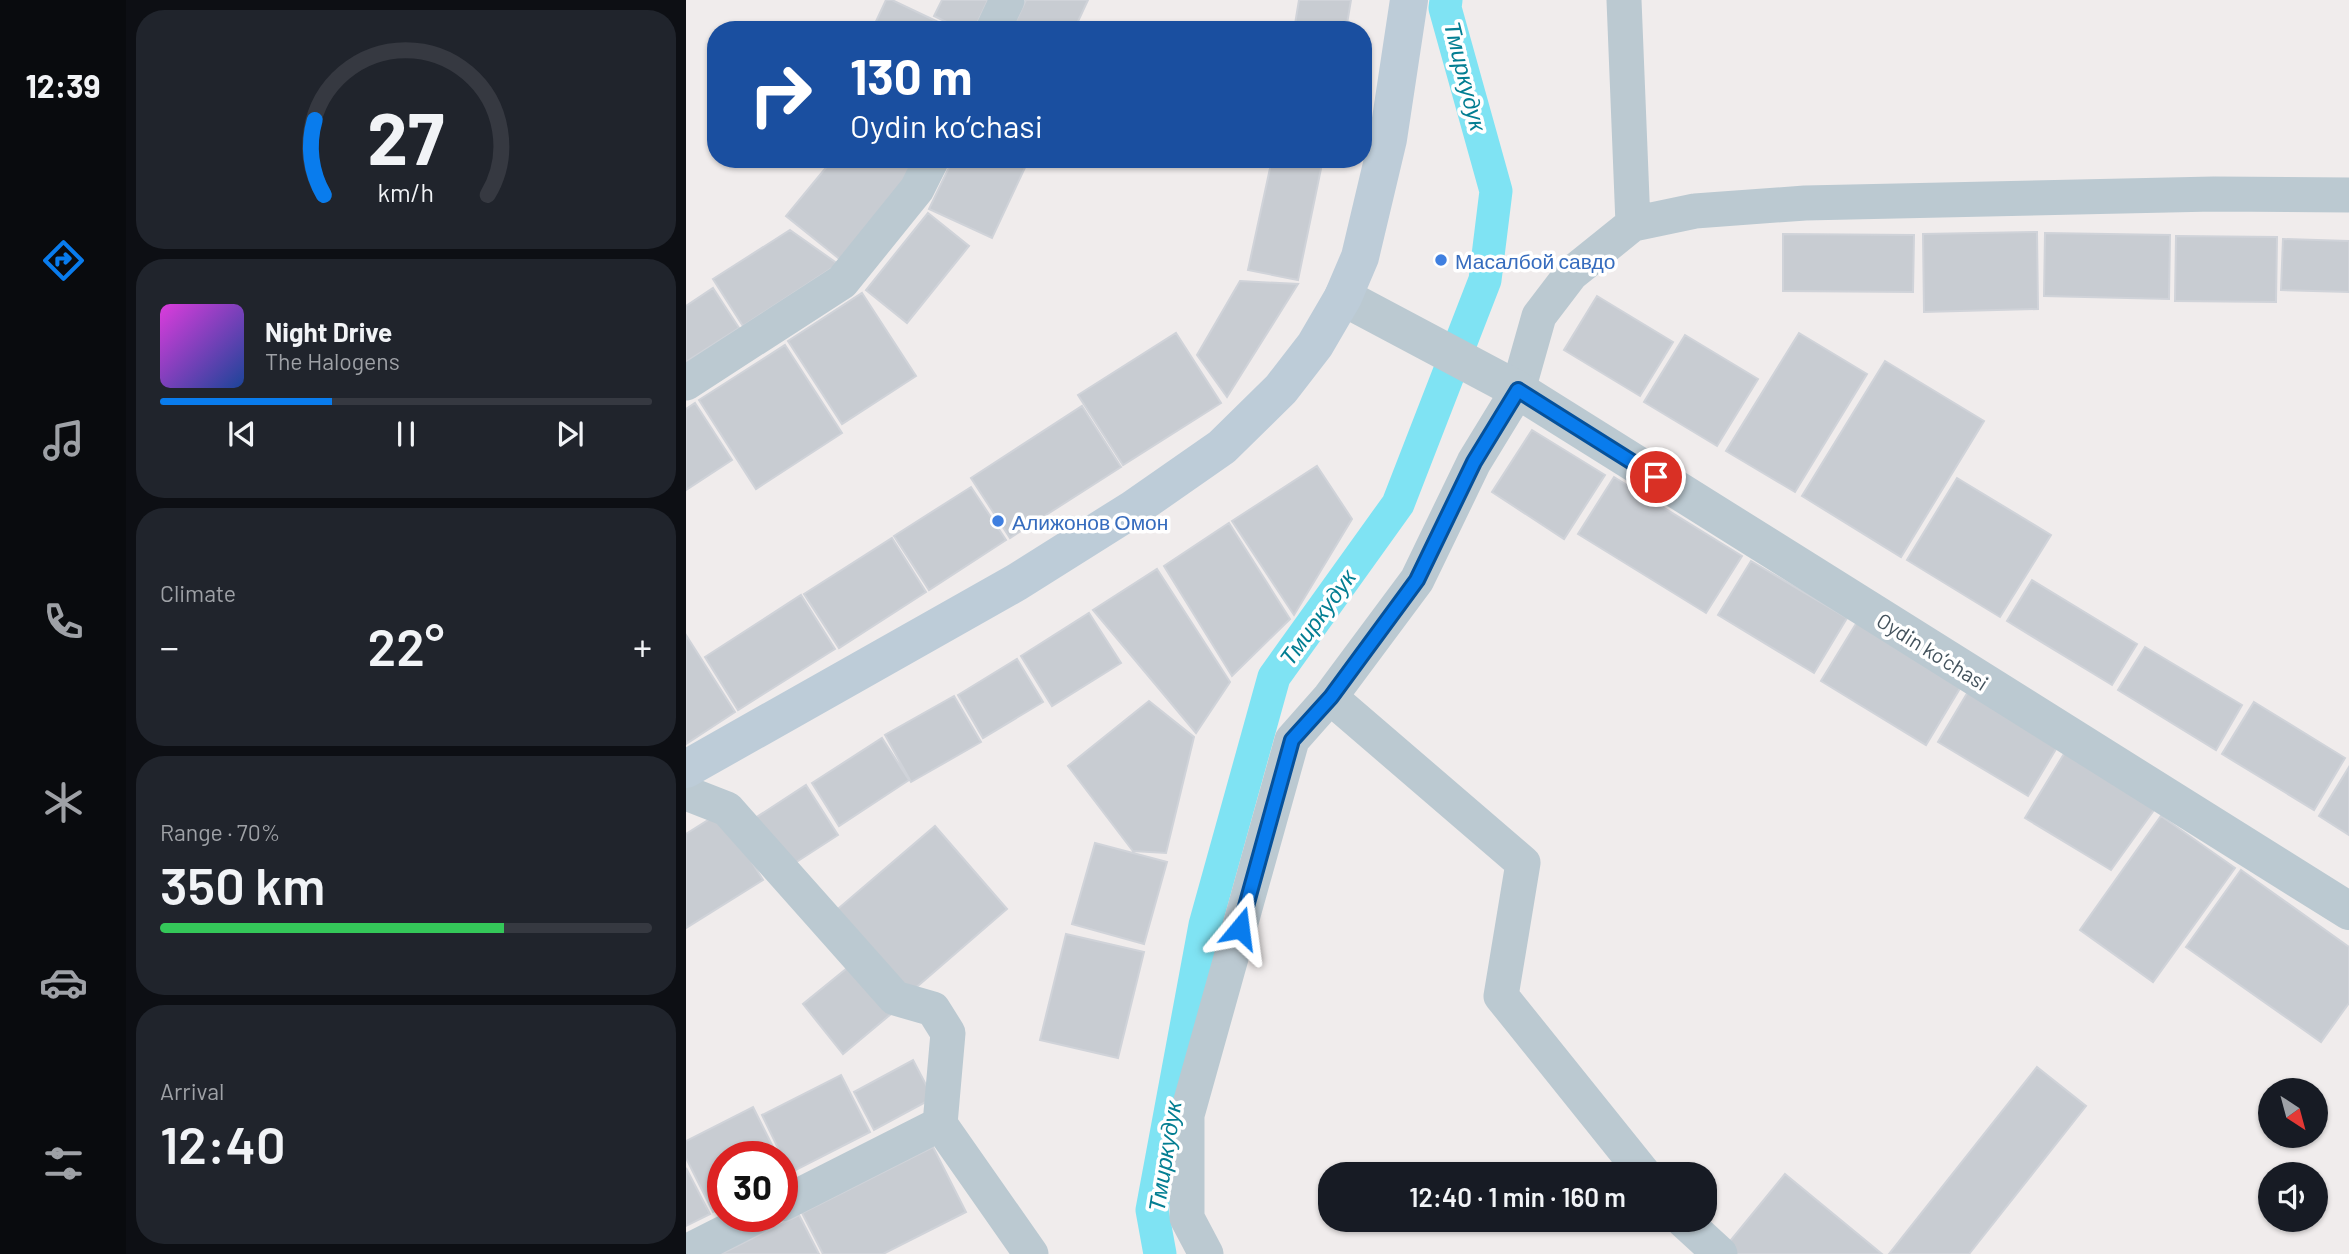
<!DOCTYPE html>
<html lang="en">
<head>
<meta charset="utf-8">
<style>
	:root { --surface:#171b24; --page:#20242c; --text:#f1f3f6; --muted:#9ea1a6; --line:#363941; --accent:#097ced }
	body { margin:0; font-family:Barlow,sans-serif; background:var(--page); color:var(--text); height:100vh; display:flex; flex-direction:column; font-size:26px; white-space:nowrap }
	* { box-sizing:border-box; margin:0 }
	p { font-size:23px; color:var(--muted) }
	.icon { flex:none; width:38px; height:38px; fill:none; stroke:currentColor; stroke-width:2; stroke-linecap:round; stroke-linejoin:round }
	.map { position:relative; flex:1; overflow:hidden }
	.side { display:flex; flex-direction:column; gap:10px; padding:10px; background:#0d0f14; width:560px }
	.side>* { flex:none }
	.banner { position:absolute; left:21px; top:21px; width:665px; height:147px; border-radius:28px; box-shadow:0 2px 5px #0004; background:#1a4fa0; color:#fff; overflow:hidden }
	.needle { width:46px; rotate:144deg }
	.buttons { position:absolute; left:1572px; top:1078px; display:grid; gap:14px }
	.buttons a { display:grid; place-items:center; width:70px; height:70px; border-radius:50%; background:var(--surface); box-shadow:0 2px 5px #0004; font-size:35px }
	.speed { position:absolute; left:21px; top:1141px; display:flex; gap:14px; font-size:35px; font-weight:700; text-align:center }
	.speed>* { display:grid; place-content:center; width:91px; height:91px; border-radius:50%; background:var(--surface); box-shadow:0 2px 5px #0004; line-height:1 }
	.speed .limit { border:10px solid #d22; background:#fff; color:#111 }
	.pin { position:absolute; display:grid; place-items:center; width:60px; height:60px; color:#fff; margin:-30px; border:4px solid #fff; border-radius:50%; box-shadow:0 2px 7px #0007 }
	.me { position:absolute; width:77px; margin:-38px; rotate:16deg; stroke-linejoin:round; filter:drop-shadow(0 0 5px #0008) }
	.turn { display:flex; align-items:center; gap:24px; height:147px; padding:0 28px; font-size:32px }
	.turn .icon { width:91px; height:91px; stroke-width:2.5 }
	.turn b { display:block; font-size:49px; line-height:60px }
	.big { font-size:52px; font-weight:600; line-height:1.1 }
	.side .widget { flex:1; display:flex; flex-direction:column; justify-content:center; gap:10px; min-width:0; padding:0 24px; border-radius:28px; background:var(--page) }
	.side .dial { align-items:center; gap:0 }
	.dial svg { height:182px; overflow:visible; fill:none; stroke:var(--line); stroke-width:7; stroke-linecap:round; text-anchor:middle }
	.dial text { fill:var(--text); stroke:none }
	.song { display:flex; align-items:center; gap:21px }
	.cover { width:84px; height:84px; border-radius:10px; background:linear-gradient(135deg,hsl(300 70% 55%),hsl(220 70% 35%)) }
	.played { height:7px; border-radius:4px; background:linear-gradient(90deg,var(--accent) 35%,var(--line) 35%) }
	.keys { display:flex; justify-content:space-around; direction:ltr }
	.heat { display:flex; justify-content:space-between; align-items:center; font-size:38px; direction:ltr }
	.charge { height:10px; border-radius:5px; background:linear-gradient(90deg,#34c759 70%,var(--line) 0) }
	.trip { position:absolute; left:632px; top:1162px; width:399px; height:70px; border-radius:28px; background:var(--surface); box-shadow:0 2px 5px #0004; font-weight:600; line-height:70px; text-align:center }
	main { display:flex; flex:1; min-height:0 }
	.tabs { display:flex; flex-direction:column; width:126px; justify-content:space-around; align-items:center; background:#090b0e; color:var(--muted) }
	.tabs .icon { width:49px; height:49px }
	.tabs .current { color:var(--accent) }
	.tabs b { font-size:32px; color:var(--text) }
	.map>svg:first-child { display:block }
</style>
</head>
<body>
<main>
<nav class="tabs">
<b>12:39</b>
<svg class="icon current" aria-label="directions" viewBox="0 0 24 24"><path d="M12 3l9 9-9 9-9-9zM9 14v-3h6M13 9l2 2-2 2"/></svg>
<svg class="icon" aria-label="music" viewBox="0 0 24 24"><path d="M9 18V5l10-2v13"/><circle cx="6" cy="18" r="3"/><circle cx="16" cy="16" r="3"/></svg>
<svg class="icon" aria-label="phone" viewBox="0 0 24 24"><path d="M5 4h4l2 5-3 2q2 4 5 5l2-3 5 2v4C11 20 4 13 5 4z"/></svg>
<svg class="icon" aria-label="climate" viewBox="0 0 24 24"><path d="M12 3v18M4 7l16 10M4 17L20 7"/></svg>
<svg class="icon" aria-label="car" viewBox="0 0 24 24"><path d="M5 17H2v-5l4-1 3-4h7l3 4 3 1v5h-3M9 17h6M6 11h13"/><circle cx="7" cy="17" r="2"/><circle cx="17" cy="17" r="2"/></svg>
<svg class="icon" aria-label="filters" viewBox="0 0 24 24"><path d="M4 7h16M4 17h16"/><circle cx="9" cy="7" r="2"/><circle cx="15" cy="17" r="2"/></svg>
</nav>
<section class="side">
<div class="widget dial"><svg viewBox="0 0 100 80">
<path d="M14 69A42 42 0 1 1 86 69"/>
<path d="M14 69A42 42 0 0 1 10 36" stroke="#097ced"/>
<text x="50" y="56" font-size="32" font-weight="700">27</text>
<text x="50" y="72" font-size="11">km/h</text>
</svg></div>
<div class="widget">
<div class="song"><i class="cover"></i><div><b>Night Drive</b><p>The Halogens</p></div></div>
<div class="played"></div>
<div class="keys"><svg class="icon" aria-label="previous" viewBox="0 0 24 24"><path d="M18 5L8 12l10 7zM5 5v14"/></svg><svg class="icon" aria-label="pause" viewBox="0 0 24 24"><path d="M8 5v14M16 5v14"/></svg><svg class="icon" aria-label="next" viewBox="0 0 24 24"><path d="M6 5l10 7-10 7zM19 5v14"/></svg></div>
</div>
<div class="widget"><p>Climate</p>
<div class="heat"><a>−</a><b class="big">22°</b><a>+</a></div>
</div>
<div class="widget"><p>Range · 70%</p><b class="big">350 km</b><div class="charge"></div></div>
<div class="widget"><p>Arrival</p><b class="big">12:40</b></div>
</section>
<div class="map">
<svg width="1663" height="1254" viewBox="0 0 1663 1254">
	<rect width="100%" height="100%" fill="#f0ecec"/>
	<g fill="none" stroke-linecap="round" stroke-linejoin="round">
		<path stroke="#7fe3f3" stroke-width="33" d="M474 1254 466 1210 519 925 588 677 712 504 799 280 810 191 759 8 760 0"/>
	</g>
	<path fill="#c8ccd2" stroke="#d0d3d9" stroke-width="2" d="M200 0H206L269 30H186Z
		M256 0H302L288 30H277L248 16Z
		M340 0H402L388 30H328L326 29Z
		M613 0H665L660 30H608Z
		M147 159H231L236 163 156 261 100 216Z
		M267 159H343L306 238 243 209Z
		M586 159H637L612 280 562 270Z
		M242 213 283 246 221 323 180 290Z
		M104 230 152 264 57 326 27 279Z
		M1351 232 1352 309 1238 312 1237 234Z
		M1359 233 1484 235 1483 299 1358 296Z
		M1097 234 1228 235 1227 292 1097 291Z
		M1490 236 1591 237 1590 302 1489 301Z
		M1597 239 1663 241V292L1595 290Z
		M554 281 612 284 541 397 511 355Z
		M27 288 53 328 0 362V306Z
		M176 293 230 376 156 424 102 341Z
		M911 296 987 342 954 396 878 350Z
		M490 333 535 403 437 465 392 395Z
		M1113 333 1181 374 1109 492 1040 451Z
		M999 335 1072 379 1031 446 958 402Z
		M99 345 156 433 70 489 13 400Z
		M1199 361 1298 421 1215 557 1116 496Z
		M9 403 46 460 0 490V409Z
		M396 406 435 467 324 538 285 478Z
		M846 430 919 475 878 539 806 492Z
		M631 466 666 519 608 615 546 521Z
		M928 477 1056 556 1020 613 892 534Z
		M1271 478 1365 535 1314 617 1221 560Z
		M285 487 320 540 243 590 208 536Z
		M543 523 604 619 546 676 478 566Z
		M206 538 240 592 153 648 118 594Z
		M1065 561 1161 618 1128 673 1032 615Z
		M471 569 544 682 510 733 407 610Z
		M1346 580 1451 644 1426 685 1321 621Z
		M115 595 149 649 52 710 19 657Z
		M403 613 435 663 366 706 335 656Z
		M1171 622 1276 685 1240 745 1135 681Z
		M0 635 49 712 0 744Z
		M1459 647 1556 705 1530 750 1432 690Z
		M331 659 357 702 297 738 272 695Z
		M1283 690 1373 744 1342 796 1252 742Z
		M268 696 295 742 225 782 199 735Z
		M463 701 508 737 480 853 447 851 382 766Z
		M1568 702 1659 758 1628 810 1536 754Z
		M196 738 223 780 153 826 126 783Z
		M1381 749 1468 810 1425 870 1339 818Z
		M1663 767V835L1633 816Z
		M120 785 152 835 98 870 60 824Z
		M35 812 77 880 0 928V834Z
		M1475 816 1549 868 1467 982 1394 930Z
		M249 826 321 909 219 997 147 913Z
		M409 843 481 862 458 944 386 924Z
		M1555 870 1663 947V1003L1635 1042 1500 947Z
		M380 934 458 952 432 1058 354 1040Z
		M165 965 205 1014 157 1054 117 1004Z
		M227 1060 247 1098 188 1130 168 1092Z
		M1351 1067 1400 1106 1283 1254H1203Z
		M155 1075 184 1132 104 1173 76 1115Z
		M67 1107 92 1157H37V1207L27 1212 0 1158V1141Z
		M247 1147 280 1212 197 1254H137L116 1213Z
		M0 1168 24 1214 0 1226Z
		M1099 1174 1196 1254H1050L1040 1246Z
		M113 1215 133 1254H35Z"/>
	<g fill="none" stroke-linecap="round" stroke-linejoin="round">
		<path stroke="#bbc9d1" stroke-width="35" d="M938 0 947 224
			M307 30 321 0
			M0 383 156 282 231 189 246 159
			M644 697 837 863 815 996 958 1174
			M0 793 41 809 209 998 247 1009 262 1033 254 1124 345 1254
			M96 1204 254 1124
			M997 1220 1034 1254
			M0 1252 71 1216
			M520 1254 501 1218V1115L606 740 644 697 731 580 788 462 832 390 853 316 885 274 947 224 1009 211 1119 203 1528 194 1663 195"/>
		<path stroke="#bbc9d1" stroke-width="38" d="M657 297 832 390 1663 911"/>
		<path stroke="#bdccd8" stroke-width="38" d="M0 769 331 582 447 509 536 447 595 389 629 345 657 297 674 257 702 139 723 0"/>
	</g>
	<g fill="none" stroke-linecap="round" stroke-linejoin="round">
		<g stroke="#06519a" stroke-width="18">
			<path id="route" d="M554 928 606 740 645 697 731 580 788 462 832 390 970 477"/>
		</g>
		<use href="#route" stroke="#097ced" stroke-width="12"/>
	</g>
	<g fill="#3f7fe0" stroke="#fff" stroke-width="2.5">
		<circle cx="755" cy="260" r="7"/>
		<circle cx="312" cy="521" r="7"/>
	</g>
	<g text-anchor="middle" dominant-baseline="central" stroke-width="7" stroke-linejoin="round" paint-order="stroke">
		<g font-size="21" fill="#366cbe" stroke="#fff" text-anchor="start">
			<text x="769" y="260">Масалбой савдо</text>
			<text x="326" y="521">Алижонов Омон</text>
		</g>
		<g font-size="21" fill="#43525c" stroke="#fff">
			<text transform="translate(1247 651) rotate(32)">Oydin ko‘chasi</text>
		</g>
		<g font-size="23" font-style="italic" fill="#037e92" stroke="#fff">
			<text transform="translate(780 76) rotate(76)">Тмиркудук</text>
			<text transform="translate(631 617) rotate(-54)">Тмиркудук</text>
			<text transform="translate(478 1156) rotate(-81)">Тмиркудук</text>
		</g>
	</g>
</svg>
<div class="buttons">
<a><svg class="needle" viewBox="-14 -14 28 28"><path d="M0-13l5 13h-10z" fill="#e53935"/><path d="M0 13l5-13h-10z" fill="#9ea1a6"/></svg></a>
<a><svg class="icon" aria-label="sound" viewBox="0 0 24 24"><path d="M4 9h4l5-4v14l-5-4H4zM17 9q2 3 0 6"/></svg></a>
</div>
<div class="speed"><div class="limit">30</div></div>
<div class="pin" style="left:970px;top:477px;background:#d93025"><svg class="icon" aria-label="arrive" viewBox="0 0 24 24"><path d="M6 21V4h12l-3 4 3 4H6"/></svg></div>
<svg class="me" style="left:554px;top:928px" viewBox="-20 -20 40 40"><path d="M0-17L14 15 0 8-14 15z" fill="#097ced" stroke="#fff" stroke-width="4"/></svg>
<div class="trip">12:40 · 1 min · 160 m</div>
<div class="banner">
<div class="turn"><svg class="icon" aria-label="right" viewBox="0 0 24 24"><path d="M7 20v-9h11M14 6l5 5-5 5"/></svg><div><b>130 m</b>Oydin ko‘chasi</div></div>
</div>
</div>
</main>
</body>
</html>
